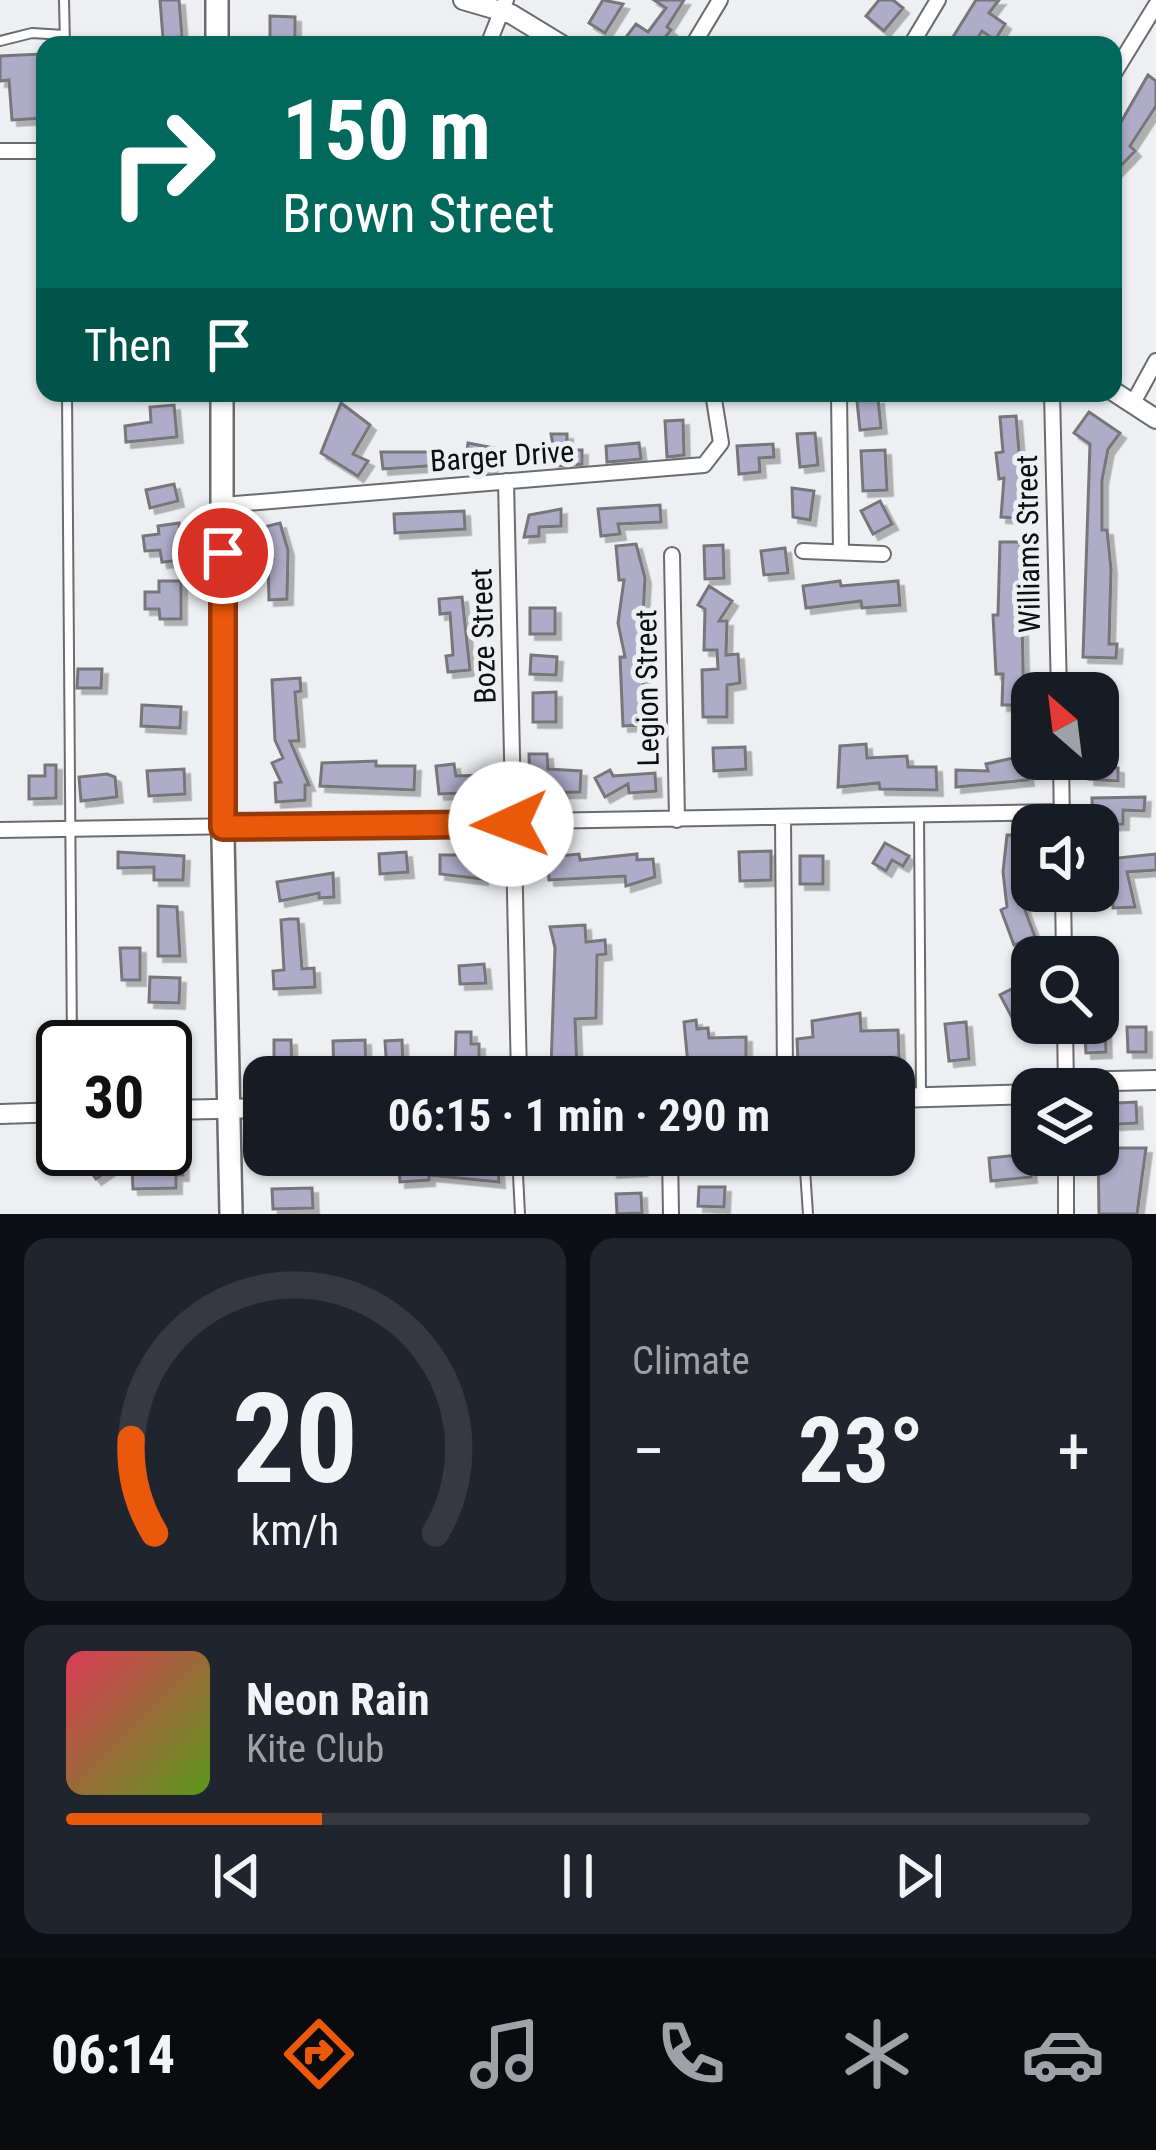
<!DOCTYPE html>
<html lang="en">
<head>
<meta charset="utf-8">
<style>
	:root { --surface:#171b24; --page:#20242c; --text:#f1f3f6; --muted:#9ea1a6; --line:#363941; --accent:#ea580c }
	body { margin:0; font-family:"Roboto Condensed",sans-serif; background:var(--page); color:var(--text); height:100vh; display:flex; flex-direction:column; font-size:45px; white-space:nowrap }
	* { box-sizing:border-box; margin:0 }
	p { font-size:39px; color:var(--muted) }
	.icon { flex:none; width:66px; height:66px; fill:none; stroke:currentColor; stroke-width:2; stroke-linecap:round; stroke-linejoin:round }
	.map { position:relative; height:1214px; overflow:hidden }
	.panel { display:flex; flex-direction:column; gap:24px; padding:24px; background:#0d0f14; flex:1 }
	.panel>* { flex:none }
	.top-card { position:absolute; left:36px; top:36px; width:1086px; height:366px; border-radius:24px; box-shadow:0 3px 9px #0004; background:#00695c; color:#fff; overflow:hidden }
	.needle { width:78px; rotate:332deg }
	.fabs { position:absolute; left:1011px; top:672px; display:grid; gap:24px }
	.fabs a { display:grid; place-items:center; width:108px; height:108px; border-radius:24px; background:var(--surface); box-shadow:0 3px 9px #0004; font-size:60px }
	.speed { position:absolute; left:36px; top:1020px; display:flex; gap:24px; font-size:60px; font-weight:700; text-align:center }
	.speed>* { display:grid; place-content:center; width:156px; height:156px; border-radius:50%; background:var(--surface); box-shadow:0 3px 9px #0004; line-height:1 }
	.speed .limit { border:6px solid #111; border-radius:18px; background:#fff; color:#111 }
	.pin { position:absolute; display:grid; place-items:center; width:102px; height:102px; color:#fff; margin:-51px; border:6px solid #fff; border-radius:50%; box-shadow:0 3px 12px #0007 }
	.me { position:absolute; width:132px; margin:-66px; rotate:268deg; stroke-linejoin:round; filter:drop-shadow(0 0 9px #0008) }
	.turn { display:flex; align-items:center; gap:42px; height:252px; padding:0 48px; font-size:54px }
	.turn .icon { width:156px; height:156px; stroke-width:2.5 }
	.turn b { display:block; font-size:84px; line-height:102px }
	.then { display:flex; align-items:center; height:114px; padding:0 48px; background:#0003; gap:24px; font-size:45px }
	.big { font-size:90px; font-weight:700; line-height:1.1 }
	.panel .widget { flex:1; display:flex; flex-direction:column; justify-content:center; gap:18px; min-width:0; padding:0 42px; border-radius:24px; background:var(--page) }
	.panel .dial { align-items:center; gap:0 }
	.dial svg { height:312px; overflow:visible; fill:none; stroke:var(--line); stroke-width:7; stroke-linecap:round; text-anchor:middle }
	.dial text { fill:var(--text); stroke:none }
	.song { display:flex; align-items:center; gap:36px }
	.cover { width:144px; height:144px; border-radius:18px; background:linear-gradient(135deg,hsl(350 70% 55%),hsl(90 70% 35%)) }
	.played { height:12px; border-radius:6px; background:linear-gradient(90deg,var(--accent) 25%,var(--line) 25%) }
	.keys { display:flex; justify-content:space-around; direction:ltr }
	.heat { display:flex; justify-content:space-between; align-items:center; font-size:66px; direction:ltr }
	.panel .tiles { flex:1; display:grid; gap:24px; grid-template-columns:1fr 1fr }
	.widget:last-child { grid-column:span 2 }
	.trip { position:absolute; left:243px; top:1056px; width:672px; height:120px; border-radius:24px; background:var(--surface); box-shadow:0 3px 9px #0004; font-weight:700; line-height:120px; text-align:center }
	.tab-bar { display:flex; height:192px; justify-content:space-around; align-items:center; background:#090b0e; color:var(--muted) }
	.tab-bar .icon { width:84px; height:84px }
	.tab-bar .on { color:var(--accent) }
	.tab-bar b { font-size:54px; color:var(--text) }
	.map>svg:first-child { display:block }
</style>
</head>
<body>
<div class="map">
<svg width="1156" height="1214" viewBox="0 0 1156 1214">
	<defs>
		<filter id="shadow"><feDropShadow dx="5.5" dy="5.5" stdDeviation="0" flood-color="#0004"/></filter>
	</defs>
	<rect width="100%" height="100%" fill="#edeff2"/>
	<path fill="#aeacc8" stroke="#77777a" stroke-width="3" filter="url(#shadow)" d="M160 0H179L182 37 163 38Z
		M603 0 623 4 605 33 589 23Z
		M654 0H684L667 27 671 30 659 45H620L636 24 648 32 666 8Z
		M879 0H893L903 8 884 31 866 16Z
		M976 0H999L989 13 1005 24 995 40 982 31 973 45H948Z
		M270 16 295 17V45H270Z
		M42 54 45 118 12 120 9 80 0 81V56Z
		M1148 75 1156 81V106L1130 146 1135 151 1113 174V136Z
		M878 399 881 428 860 430 857 401Z
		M341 403 370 425 353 454 368 461 358 476 321 453Z
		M174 405 177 437 126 442 125 426 151 422 150 407Z
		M1089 412 1120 433 1108 449 1102 480V530H1107L1111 569 1109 644H1117L1116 658 1083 657 1090 444 1074 433Z
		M1016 416 1022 487 1020 518 1001 517 1004 478 999 479 996 453 1003 452 1000 417Z
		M683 420 684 455 667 457 665 421Z
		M815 433 818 465 800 467 797 434Z
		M551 434H567V450H582V464L557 466Z
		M468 443 494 448 491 470 457 464 383 469 381 452H467Z
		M639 443 641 459 607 462 606 446Z
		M773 444 774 457 759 458 760 472 739 474 737 446Z
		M885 450 887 490 863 491 861 451Z
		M174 484 178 501 150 508 146 490Z
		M792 488 814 491 810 520 793 517Z
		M880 501 892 524 873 534 861 511Z
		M660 505 661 522 618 524 620 534 601 536 598 509Z
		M561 509V526L539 527V536L524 537 529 515Z
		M464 511 465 529 395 533 394 514Z
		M179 523 183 560 162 562 160 550 145 551 143 536 159 534 158 526Z
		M280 523 288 550 287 599 269 600 268 559H273L264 527Z
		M1000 542H1020L1024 705H1002L1003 674H996L993 615H998Z
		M636 544 645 578 643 616H638L645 648 642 725 623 726 620 657H625L618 623 624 580H619L616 546Z
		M723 545 724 578 705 579 704 546Z
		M785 548 788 573 764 575 761 551Z
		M159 581H181V619H160L159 609H145V592H159Z
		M840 581 841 586 898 581 900 605 862 608 861 601 806 608 803 586Z
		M709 586 732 601 719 621H727L726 655 738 654 740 683 727 685V717H703L702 670 718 669 717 650H704L705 609 698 605Z
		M462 597 470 670 448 672 446 656 453 655 450 613 440 614 439 599Z
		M530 608H555V634H530Z
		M531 655 557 657 556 675 530 674Z
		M78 669H102L101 688H77Z
		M300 678 301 691 295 692 299 741H290L309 785H305V800L276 802 275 783 281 782 272 763 283 758 275 740 272 680Z
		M556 692V722H533V693Z
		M142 705 181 707 180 728 141 726Z
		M866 744 867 758 907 756 908 767H936L937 790 880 789 879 783 838 787 840 746Z
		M745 747 746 769 714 771 713 748Z
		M529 754H547L548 769 581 771 580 792 530 793Z
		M1023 756 1028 780 956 787V770L988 771 986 764Z
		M1110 758V767L1118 768V781L1089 779 1091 759Z
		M376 761V766H415L414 790 320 786 322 763Z
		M454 764 456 776 488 775V792L439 794 436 766Z
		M45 765H56V798L29 799V776H45Z
		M184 769 185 794 149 796 147 771Z
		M610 770 613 776 655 773 656 791 629 793 628 784 605 797 595 778Z
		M107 774 115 777 117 797 81 801 79 777Z
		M1145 797 1144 811 1123 810V824L1093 825 1092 798Z
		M1007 835H1030V854H1025L1030 892 1019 894 1035 937 1014 945 1001 910 1007 907 1003 872Z
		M885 843 909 856 903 866 892 860 886 871 873 863Z
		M465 846H481L482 879 440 874V855H465Z
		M771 851V880L740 881 739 852Z
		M118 852 184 856 183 880H154V867L118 868Z
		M406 852 408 872 380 874 379 854Z
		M579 854 580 860 637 854V860L653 859 655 877 626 886 625 876 549 880 547 857Z
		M1156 854V870L1127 872 1135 907 1113 908 1112 882 1098 883V860Z
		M800 856H823V884H800Z
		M333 873 334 897 319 898V893L280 901 277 882Z
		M158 906 177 907 180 956H158Z
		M289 919H298L302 969 314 968 315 987 274 989 273 971 284 970 281 920Z
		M585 925 586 942 605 940 606 954 597 955 596 1018 575 1019 577 1068 551 1069 555 948 550 927Z
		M120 948H140V980H122Z
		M484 964 486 983 460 984 459 966Z
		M150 977 180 978 179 1003 149 1002Z
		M1023 983 1032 1000V1016L1016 1025 1000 995Z
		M860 1013 861 1031 898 1030 899 1057 798 1061 797 1039 813 1037 812 1021Z
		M696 1020 697 1029 708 1028 709 1038 746 1037V1070H727V1061L688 1065 684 1022Z
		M966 1022 969 1059 949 1061 945 1024Z
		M1084 1023H1105L1106 1052 1086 1053Z
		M1127 1027H1146V1052H1128Z
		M456 1032H471V1044H479V1067H455Z
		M274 1040H291L292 1075H274Z
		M365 1040 366 1073 334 1074 333 1041Z
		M402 1040 403 1071 387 1072 385 1041Z
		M1136 1102 1137 1123 1099 1125 1098 1104Z
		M1098 1148H1146L1137 1214H1099Z
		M106 1149 120 1162 96 1179 85 1163Z
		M182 1149 183 1175H176V1188L133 1189 131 1151Z
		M1029 1154 1031 1177 991 1181 989 1158Z
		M278 1155H336V1162L279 1168Z
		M398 1155H417L418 1170 445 1168 447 1155 479 1159 478 1155H497L499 1182 429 1175V1180L400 1182Z
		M611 1155H641L642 1170 612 1172Z
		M699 1187H725L724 1207 698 1206Z
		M312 1188 313 1208 273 1209 272 1189Z
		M641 1193 642 1213 617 1214 616 1194Z"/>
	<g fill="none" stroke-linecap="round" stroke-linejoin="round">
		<g stroke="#6a6c6f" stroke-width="12">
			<path id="service" d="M64 0 65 45
				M0 41 32 33 64 35
				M67 393 72 1047
				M919 815 921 1096
				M517 1155 520 1214
				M804 1155 808 1214"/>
		</g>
		<g stroke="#6a6c6f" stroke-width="18">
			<path id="minor" d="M488 45 506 0
				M693 45 720 0
				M911 45 938 0
				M1113 75 1156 5
				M0 151H45
				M839 393 841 552
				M1052 393 1059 693
				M1133 403 1156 361
				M506 481 519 1077
				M223 505 704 465 721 443 713 393
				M803 551 883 554
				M672 555 677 820
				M1061 759 1062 825
				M783 818 785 1077
				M0 830 1062 812
				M1063 891 1064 957
				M1065 1023 1066 1089
				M670 1155 671 1214
				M1066 1155V1214"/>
		</g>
		<g stroke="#6a6c6f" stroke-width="22">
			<path id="tertiary" d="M463 0 511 14 562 45
				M1113 391 1156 419
				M1046 1089 1067 1082 1156 1080
				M894 1098 1032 1094
				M165 1110 264 1108
				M0 1114 63 1112"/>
		</g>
		<g stroke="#6a6c6f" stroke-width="26">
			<path id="secondary" d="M217 45V0
				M222 393V791L231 1214"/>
		</g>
		<use href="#service" stroke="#fff" stroke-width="8"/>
		<use href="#minor" stroke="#fff" stroke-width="14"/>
		<use href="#tertiary" stroke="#fff" stroke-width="18"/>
		<use href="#secondary" stroke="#fff" stroke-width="21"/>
	</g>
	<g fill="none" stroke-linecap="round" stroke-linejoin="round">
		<g stroke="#983908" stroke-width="30">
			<path id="route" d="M223 553V827L511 824"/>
		</g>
		<use href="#route" stroke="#ea580c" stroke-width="21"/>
	</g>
	<g text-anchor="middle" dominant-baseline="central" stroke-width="10" stroke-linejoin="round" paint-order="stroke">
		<g font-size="30" fill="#0d0e0f" stroke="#edeff2">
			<text transform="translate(502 456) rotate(-4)">Barger Drive</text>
			<text transform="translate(1028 544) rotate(-91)">Williams Street</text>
			<text transform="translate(483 636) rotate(-92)">Boze Street</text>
			<text transform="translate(647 688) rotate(-91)">Legion Street</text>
		</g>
	</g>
</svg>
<div class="fabs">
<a><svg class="needle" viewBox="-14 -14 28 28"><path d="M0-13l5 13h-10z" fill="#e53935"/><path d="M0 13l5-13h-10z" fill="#9ea1a6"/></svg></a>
<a><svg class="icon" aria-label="sound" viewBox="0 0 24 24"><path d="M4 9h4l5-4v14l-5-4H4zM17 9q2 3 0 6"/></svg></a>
<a><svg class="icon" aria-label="search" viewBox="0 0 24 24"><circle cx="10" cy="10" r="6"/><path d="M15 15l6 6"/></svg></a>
<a><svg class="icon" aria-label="layers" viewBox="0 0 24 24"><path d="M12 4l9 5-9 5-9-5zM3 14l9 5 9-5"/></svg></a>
</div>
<div class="speed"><div class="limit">30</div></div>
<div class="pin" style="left:223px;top:553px;background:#d93025"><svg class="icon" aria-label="arrive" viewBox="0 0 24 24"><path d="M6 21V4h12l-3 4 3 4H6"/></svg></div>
<svg class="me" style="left:511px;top:824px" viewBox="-20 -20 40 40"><circle r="19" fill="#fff"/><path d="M0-13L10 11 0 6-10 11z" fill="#ea580c"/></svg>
<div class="trip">06:15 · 1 min · 290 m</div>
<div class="top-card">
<div class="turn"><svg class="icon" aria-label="right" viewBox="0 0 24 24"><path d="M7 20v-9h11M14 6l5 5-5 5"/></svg><div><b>150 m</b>Brown Street</div></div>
<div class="then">Then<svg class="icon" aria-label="arrive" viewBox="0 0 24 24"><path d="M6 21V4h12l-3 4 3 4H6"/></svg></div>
</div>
</div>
<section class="panel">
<div class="tiles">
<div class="widget dial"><svg viewBox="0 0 100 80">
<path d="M14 69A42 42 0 1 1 86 69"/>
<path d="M14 69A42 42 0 0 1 8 45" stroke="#ea580c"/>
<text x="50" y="56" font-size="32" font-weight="700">20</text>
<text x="50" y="72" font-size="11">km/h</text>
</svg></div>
<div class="widget"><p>Climate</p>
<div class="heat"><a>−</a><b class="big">23°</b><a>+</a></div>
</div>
<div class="widget">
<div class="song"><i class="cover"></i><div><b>Neon Rain</b><p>Kite Club</p></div></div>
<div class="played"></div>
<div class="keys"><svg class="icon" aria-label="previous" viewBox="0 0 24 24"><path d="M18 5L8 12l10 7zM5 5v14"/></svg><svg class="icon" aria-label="pause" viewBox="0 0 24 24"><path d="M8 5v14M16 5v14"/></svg><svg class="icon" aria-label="next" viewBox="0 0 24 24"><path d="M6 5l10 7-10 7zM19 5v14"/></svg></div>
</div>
</div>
</section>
<nav class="tab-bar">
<b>06:14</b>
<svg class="icon on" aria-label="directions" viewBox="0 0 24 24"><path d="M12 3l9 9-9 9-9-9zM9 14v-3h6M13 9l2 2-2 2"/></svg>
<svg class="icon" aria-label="music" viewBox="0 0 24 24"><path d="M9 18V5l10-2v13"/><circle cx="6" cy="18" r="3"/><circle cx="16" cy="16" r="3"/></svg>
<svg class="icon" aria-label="phone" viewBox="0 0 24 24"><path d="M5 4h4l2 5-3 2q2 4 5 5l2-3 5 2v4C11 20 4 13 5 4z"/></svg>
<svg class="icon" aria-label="climate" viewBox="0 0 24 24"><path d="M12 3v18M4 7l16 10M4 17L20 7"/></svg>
<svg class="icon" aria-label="car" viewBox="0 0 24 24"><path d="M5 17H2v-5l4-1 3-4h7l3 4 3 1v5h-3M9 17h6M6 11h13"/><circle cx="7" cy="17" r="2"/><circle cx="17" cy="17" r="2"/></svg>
</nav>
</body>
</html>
